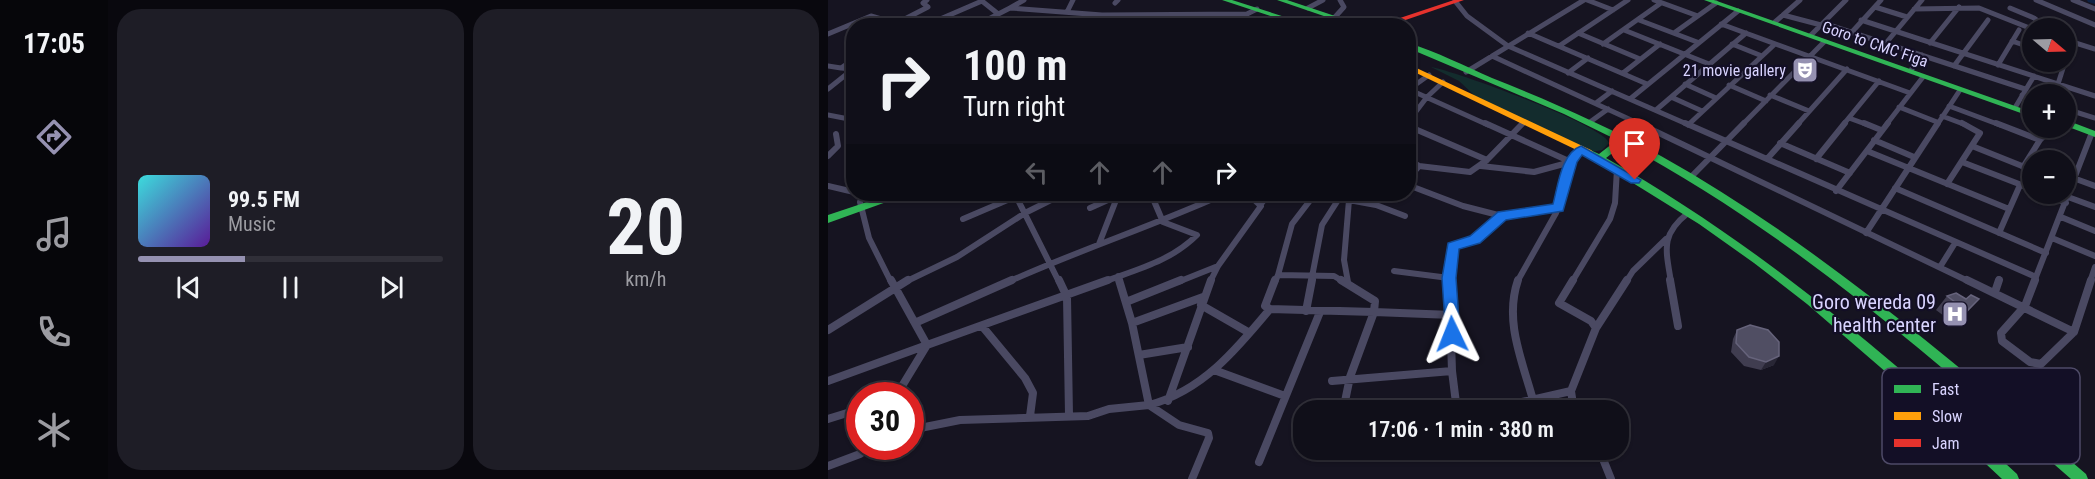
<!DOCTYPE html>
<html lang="en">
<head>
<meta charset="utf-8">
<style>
	:root { --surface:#100f19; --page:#1e1d26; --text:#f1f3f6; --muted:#9c9ca2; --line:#302f38; --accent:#9591b1 }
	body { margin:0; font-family:"Roboto Condensed",sans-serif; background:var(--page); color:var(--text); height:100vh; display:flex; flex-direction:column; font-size:22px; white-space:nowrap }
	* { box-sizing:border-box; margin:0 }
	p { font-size:20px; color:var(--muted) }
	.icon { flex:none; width:33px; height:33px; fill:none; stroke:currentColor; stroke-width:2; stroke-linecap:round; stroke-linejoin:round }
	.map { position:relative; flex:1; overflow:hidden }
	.details { display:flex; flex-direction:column; gap:9px; padding:9px; background:#09080e; width:720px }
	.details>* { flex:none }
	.hud { position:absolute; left:18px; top:18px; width:570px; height:183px; border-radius:24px; box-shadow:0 2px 4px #0004,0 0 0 2px var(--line); background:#100f19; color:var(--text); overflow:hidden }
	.needle { width:39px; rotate:109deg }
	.fabs { position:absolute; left:1194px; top:18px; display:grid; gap:12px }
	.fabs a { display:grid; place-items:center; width:54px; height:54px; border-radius:50%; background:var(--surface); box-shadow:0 2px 4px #0004,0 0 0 2px var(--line); font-size:30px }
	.speed { position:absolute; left:18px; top:382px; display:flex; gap:12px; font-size:30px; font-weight:700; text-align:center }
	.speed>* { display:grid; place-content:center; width:78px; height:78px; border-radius:50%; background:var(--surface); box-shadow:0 2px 4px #0004,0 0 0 2px var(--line); line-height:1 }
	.speed .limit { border:9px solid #d22; background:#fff; color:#111 }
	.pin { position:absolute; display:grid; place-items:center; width:51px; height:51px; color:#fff; margin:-62px -26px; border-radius:50% 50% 50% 0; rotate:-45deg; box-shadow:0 0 6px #0007 }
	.pin .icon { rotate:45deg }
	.me { position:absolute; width:66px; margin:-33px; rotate:358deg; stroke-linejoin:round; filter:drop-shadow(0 0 4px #0008) }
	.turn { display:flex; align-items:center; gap:21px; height:126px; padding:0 18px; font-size:27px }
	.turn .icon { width:78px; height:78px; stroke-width:2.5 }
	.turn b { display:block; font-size:42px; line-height:51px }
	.lanes { display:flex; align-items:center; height:57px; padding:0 18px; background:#0003; justify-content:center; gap:30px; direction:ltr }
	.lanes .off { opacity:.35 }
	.details .tile { flex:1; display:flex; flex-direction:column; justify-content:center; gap:9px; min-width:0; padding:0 21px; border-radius:24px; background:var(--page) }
	.details .dial { align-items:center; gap:0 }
	.dial b { font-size:78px; line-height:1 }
	.song { display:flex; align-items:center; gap:18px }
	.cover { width:72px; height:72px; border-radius:9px; background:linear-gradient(135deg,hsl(180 70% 55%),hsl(270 70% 35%)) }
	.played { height:6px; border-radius:3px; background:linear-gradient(90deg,var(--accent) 35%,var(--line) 35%) }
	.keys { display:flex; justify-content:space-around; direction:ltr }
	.details .tiles { flex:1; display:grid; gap:9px; grid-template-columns:repeat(2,1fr) }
	.trip { position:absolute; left:465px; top:400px; width:336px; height:60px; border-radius:24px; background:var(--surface); box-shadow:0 2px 4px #0004,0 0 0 2px var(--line); font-weight:600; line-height:60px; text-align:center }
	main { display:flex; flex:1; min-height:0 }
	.menu { display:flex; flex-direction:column; width:108px; justify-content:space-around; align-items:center; background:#06060a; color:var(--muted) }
	.menu .icon { width:42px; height:42px }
	.menu .selected { color:var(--accent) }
	.menu b { font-size:27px; color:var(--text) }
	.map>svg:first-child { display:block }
</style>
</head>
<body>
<main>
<nav class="menu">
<b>17:05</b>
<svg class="icon selected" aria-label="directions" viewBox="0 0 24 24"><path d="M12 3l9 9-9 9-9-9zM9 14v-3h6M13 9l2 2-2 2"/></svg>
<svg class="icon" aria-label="music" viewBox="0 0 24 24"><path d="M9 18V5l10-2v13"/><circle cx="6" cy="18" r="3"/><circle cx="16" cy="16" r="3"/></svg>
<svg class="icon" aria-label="phone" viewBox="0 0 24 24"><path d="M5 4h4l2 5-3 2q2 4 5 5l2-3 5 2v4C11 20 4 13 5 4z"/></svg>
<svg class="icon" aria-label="climate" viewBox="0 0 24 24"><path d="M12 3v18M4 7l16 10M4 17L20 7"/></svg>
</nav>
<section class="details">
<div class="tiles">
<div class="tile">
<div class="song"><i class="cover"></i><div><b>99.5 FM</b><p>Music</p></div></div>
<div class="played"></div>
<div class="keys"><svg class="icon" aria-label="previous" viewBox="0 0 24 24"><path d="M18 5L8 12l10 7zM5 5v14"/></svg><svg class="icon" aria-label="pause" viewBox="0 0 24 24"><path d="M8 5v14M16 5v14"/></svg><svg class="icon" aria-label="next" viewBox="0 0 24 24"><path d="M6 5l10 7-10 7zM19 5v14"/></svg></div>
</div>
<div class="tile dial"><b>20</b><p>km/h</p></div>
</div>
</section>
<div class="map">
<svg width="1267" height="479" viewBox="0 0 1267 479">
	<rect width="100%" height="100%" fill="#161421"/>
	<path fill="#132c2d" d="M603 67C627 71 776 125 781 143L774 150 763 152 647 96 631 81Z"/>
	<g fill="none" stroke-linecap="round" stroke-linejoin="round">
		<path fill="#0d2144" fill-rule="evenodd" d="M1259 0H1267V4L1260 2Z"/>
		<path stroke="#4a4962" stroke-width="5" d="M759 0 785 10
			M826 0 870 16
			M1208 0 1267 25
			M1245 0 1267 9
			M627 1 639 16 680 46 861 125
			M287 3 290 0
			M1047 7 1079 17
			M182 8 196 0
			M480 8 495 0
			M1182 8 1206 18 1218 27 1215 28
			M1086 9 1151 8 1204 29
			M239 12 245 0
			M955 15 993 25
			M507 17 516 7 512 0
			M811 20 869 42
			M1033 20 1267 96
			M947 22 972 0
			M69 23 100 7 95 3 99 0
			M995 23 1197 89
			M893 24 1082 93
			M96 26 154 1 169 13
			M147 26 182 8 274 15 419 14 429 9
			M396 26 419 14
			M796 30 881 64
			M1024 32 1053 0
			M700 33 819 84
			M750 33 812 59
			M846 33 888 3
			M0 34 43 16 77 26
			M983 35 1018 0
			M1238 40 1267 49
			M1184 41 1204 48
			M1058 43 1094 0
			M1102 43 1131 7
			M775 44 833 3
			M904 44 934 56
			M731 46 800 0
			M664 56 814 125
			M1238 59 1246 43
			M1170 65 1191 30
			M0 66 13 68
			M1126 66 1160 20
			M25 69 13 68 26 59
			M1083 70 1094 55
			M638 72 756 0
			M740 73 760 58
			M795 73 832 44
			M857 84 888 98
			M1230 84 1237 62
			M901 85 938 101
			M0 89 25 69
			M580 89 660 125
			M580 90 601 75
			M942 95 981 111
			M1194 95 1204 98
			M843 97 874 111
			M802 99 910 11
			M768 103 784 91
			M1121 106 1172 125
			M1188 106 1206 76
			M1071 107 1109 122
			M1238 109 1267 118
			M828 110 918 33
			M0 115 26 120
			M1114 116 1138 125
			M1021 118 1040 125
			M580 122 599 97 615 82
			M762 122 780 109
			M693 125 696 122
			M860 125 947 44
			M914 125 996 42
			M969 125 1019 69
			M1015 125 1051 81
			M1058 125 1095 77
			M1109 125 1132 90"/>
		<path stroke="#4a4962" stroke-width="6" d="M810 123 1142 282
			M857 123 1208 277
			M1036 123 1053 130
			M1168 123 1212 140
			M580 126 659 160
			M1046 140 1086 157
			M952 143 1022 173
			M1144 146 1204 170
			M1039 151 1181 209
			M0 156 10 146 8 134
			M939 159 971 123
			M988 159 1017 123
			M580 160 591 166 642 172 659 160 695 123
			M1134 162 1204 189
			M653 166 706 172 743 162 657 123
			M1195 167 1212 140 1224 128
			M862 178 916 123
			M580 179 591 166
			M1248 179 1267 186
			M1119 184 1152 133 1134 123
			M580 185 635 206 674 216 731 208
			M0 186 26 192
			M1067 188 1218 253
			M1008 191 1060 123
			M30 194 45 197 48 202
			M187 194 231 282
			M505 194 521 200 516 260 520 282
			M1215 194 1238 203
			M1240 197 1267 207
			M521 200 548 205 577 216
			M32 202 41 238 63 282
			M433 204 441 194
			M262 208 291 195
			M1233 217 1267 231
			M135 219 189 196
			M1038 233 1110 123
			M1171 233 1192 185
			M1224 238 1267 256
			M271 244 290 195
			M1112 267 1127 243
			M566 271 621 278
			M450 275 464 224 487 194
			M290 276 292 282
			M77 282 129 257 197 213 235 194
			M180 282C251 250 325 226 396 194
			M275 282C310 269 343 261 369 235L335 222 323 194
			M350 282 390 266
			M382 282 390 266 433 206 420 194
			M447 282 450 275 506 276 516 282
			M483 282 494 225 512 197
			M621 282 625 246 657 233 674 216
			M689 282 728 213 744 164 753 149
			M744 282 782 219 787 203 789 169
			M798 282 805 271 838 239
			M843 282C838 250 832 235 860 213
			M1170 282 1171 279
			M1206 282 1263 135
			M1262 282 1267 267"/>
		<path stroke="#4a4962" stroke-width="8" d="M63 280 99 345 280 280
			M231 280 239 297 241 415
			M291 280 304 323 321 405C374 391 408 350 442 309
			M447 280 437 306 442 309 546 312
			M513 280 547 301 546 312
			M690 280C676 321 694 360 705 400
			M842 280 850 326
			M1139 280 1246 332
			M1207 280 1197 306 1173 333 1174 341 1202 362 1213 364 1246 332 1263 280
			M1167 292 1171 280
			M298 302 353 280
			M373 305 420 332
			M478 311 484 280
			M546 312 624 315
			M89 322 184 280
			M304 323 375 297
			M154 326 197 378 205 393 202 416
			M768 328 799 280
			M0 330 80 280
			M311 355 360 347
			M386 370 457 396
			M624 371 629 411
			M0 381 99 345
			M504 381 624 371 621 280
			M743 391 746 411
			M68 396 99 345
			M340 401 383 280
			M515 411 522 377 546 312
			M675 411 694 402 743 391 768 328 763 321 731 303 745 280
			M0 419 32 409
			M82 430 132 420 260 416 281 409 321 405 351 425 380 433 381 438 364 479
			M498 453 499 450
			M773 454 783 479
			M431 462 492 312
			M0 466 32 454 42 447"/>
		<path fill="#30b455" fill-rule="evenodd" d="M394 0H404L485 26H473Z
			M449 0H459L537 26H525Z
			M876 0H886L1204 112V117Z
			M580 43C609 52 637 66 664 78 722 101 779 126 833 156 988 243 1123 360 1258 474L1260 479H1243C1103 357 961 232 796 144L778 158C932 245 1060 355 1189 474L1191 479H1174L1081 392 979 304 926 263 871 224 755 152 760 149 771 154 789 140 736 114 580 48Z
			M1238 120 1267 131V137L1238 126Z
			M63 194H77L75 196 0 223V215Z"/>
		<path fill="#ff9f0a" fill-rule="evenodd" d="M580 64 763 150 765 152 760 155 757 154 580 69Z"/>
		<path fill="#e5322d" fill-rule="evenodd" d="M626 0H636L560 26H548Z"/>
	</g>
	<path fill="#403d50" d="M1119 296 1138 299H1151L1128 325 1108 310Z
		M909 330 946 365 933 370 916 366 903 352 905 339Z"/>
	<path fill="#282635" d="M951 356 946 365 933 370 938 362Z"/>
	<path fill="#504e63" stroke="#66637b" stroke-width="1.5" d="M1128 293 1138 299 1143 295 1151 299 1139 311 1119 296Z
		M922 325 940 330 951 342V356L938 362 921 357 908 343 909 330Z"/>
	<path fill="#1a73e8" stroke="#114b97" stroke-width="1.5" d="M753 146 813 180 811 183H803L754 155 749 162 735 211 678 220 652 243 631 249 628 278 632 334 629 339H618L614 278 620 243 642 236 670 212 725 204C730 186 733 153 753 146Z"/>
	<defs>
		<g id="theatre-square" transform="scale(1.35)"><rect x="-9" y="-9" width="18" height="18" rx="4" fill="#9591b1" stroke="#130f26"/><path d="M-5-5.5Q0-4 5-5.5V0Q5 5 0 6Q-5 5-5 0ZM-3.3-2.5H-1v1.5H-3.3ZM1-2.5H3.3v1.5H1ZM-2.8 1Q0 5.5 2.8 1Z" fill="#fff"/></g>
		<g id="hospital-square" transform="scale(1.35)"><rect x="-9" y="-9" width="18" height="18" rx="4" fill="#9591b1" stroke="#130f26"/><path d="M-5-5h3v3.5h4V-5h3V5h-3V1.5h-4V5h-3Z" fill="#fff"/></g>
	</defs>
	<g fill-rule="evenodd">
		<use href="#theatre-square" x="977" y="70"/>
		<use href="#hospital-square" x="1127" y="314"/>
	</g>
	<g text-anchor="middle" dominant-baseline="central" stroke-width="4.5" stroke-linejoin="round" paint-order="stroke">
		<g font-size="16" fill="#d9d4ff" stroke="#130f26">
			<text transform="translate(1047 44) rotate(19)">Goro to CMC Figa</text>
		</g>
		<g font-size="16" fill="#d9d4ff" stroke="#130f26" text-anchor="end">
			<text x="958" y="70">21 movie gallery</text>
		</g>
		<g font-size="20" fill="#d9d4ff" stroke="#130f26" text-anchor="end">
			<text x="1108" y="302">Goro wereda 09<tspan x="1108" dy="23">health center</tspan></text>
		</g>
	</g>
	<rect x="1054" y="368" width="198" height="96" rx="9" fill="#130f26" stroke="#4e4a67" stroke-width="1.5"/>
	<rect x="1066" y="385" width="27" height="8" fill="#30b455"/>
	<rect x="1066" y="412" width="27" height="8" fill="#ff9f0a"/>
	<rect x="1066" y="439" width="27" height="8" fill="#e5322d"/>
	<g font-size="16" fill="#d9d4ff">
		<text x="1104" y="395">Fast</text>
		<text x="1104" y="422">Slow</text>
		<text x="1104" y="449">Jam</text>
	</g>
</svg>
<div class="fabs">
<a><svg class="needle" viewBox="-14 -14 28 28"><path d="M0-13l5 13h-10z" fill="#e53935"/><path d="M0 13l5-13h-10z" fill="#9c9ca2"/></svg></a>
<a>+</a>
<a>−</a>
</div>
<div class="speed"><div class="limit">30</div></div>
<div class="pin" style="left:807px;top:180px;background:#d93025"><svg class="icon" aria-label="arrive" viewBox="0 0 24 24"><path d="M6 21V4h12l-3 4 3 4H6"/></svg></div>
<svg class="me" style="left:624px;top:334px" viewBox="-20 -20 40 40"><path d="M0-17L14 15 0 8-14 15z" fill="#1a73e8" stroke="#fff" stroke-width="4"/></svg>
<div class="trip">17:06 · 1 min · 380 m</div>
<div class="hud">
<div class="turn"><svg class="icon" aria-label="right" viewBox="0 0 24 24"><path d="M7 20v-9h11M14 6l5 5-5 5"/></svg><div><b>100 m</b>Turn right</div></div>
<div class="lanes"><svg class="icon off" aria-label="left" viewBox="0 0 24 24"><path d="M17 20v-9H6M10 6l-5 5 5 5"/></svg><svg class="icon off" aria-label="ahead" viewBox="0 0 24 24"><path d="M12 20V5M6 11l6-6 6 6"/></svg><svg class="icon off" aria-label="ahead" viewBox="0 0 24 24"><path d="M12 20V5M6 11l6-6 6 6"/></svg><svg class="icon" aria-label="right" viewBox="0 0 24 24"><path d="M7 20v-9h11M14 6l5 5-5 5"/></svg></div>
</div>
</div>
</main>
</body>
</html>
